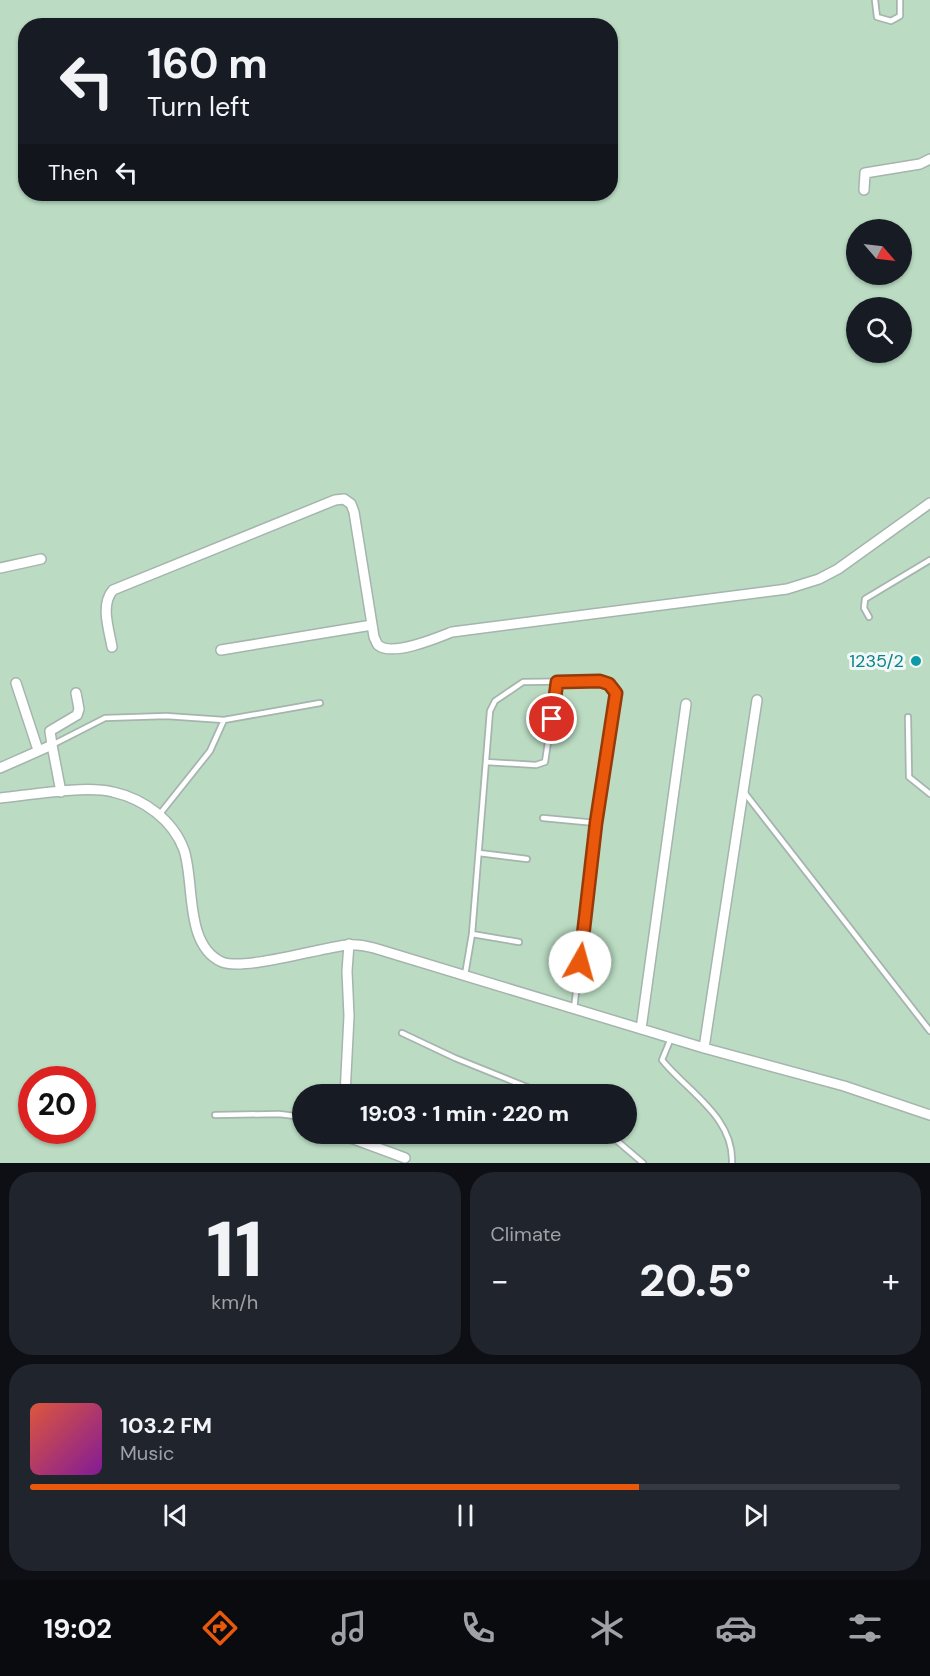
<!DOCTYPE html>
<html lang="en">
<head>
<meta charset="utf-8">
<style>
	:root { --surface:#171b24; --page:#20242c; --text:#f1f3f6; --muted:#9ea1a6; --line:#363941; --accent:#ea580c }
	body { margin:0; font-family:"DM Sans",sans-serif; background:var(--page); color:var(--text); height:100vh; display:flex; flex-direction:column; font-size:22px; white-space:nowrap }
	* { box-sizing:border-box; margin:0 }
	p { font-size:20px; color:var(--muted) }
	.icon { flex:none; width:33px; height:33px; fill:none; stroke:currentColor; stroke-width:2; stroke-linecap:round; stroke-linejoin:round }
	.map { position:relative; height:1163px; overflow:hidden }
	.side { display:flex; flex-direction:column; gap:9px; padding:9px; background:#0d0f14; flex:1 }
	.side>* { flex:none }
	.banner { position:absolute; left:18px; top:18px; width:600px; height:183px; border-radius:24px; box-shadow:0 2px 4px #0004; background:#171b24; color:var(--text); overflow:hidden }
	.needle { width:39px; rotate:118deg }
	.controls { position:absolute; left:846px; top:219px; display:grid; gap:12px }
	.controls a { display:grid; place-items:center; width:66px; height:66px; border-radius:50%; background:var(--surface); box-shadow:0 2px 4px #0004; font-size:30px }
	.speed { position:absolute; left:18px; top:1066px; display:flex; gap:12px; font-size:30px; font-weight:700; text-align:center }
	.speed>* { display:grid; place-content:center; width:78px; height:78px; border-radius:50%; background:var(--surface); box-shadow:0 2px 4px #0004; line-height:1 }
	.speed .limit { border:9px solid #d22; background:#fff; color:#111 }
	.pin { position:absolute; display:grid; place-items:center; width:51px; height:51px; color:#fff; margin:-26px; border:3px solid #fff; border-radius:50%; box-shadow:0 2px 6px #0007 }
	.me { position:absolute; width:66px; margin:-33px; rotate:7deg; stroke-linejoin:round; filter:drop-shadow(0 0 4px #0008) }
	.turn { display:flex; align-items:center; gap:21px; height:126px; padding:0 30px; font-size:27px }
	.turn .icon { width:78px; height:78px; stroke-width:2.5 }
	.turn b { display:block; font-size:42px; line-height:51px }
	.then { display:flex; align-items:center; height:57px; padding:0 30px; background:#0003; gap:12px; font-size:22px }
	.big { font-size:45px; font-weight:800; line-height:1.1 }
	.side .tile { flex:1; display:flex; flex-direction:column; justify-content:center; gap:9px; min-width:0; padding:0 21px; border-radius:24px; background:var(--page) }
	.side .dial { align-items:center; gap:0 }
	.dial b { font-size:78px; line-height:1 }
	.song { display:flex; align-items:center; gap:18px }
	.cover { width:72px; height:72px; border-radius:9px; background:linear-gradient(135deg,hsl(10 70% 55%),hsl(290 70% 35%)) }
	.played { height:6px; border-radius:3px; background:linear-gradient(90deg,var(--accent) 70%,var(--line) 70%) }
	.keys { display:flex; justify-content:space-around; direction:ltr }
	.heat { display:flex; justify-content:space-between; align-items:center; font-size:33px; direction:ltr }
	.side .tiles { flex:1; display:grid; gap:9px; grid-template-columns:1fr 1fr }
	.tile:last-child { grid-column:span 2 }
	.trip { position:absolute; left:292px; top:1084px; width:345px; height:60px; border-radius:30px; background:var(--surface); box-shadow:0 2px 4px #0004; font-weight:800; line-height:60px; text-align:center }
	.dock { display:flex; height:96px; justify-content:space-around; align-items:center; background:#090b0e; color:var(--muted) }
	.dock .icon { width:42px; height:42px }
	.dock .selected { color:var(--accent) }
	.dock b { font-size:27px; color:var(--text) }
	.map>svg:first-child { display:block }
</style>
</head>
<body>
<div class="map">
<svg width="930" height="1163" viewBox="0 0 930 1163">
	<rect width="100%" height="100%" fill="#e2ece7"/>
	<path fill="#bbdcc3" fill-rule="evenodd" d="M0 0H930V1163H0ZM26 26H610V194H26ZM856 230H902V274H856ZM856 308H902V352H856ZM32 1080H82V1131H32ZM303 1095H627V1134H303Z"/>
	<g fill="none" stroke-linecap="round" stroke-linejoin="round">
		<g stroke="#a5b4ae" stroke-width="8">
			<path id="lane" d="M875 0 877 17 891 21 900 16V0
				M869 617 864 608 865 599 930 560
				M908 717 909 777 930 794
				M52 745 105 718 166 716 224 720
				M486 762 536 765 545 762 557 682
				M744 792 930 1031
				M159 815 210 751 224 720 320 703
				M543 818 596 823
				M479 853 527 859
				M472 934 519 942
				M465 975 472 934 490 711 495 701 523 682 600 681 609 684 616 693 596 823 574 1009
				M402 1033 455 1058 547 1095
				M671 1038 662 1060C688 1092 734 1117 732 1163
				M215 1115 279 1114 303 1117
				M609 1134 643 1163"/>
		</g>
		<g stroke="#a5b4ae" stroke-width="12">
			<path id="street" d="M864 190 865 173 920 164 930 159
				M0 568 41 559
				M112 647C109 629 100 605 113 590L335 500 344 499 351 504 354 512 374 637C375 639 377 644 378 645 392 657 437 638 452 632L787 589 819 579 838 569 930 503
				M221 650 372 625
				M16 683 38 750
				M52 745 50 731 77 715 79 709 76 693
				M0 768 52 745 61 792
				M0 798C30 795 85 785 113 792 144 799 173 820 184 850 195 883 184 945 222 962 243 971 320 948 347 945 356 944 366 946 374 948L704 1048 844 1086 930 1115
				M641 1029 686 704
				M704 1048 757 700
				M345 1095 349 1016 347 971 349 944
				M347 1134 351 1138 405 1158"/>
		</g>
		<use href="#lane" stroke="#fff" stroke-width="4.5"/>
		<use href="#street" stroke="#fff" stroke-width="9"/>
	</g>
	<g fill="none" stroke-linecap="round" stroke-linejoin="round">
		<g stroke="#983908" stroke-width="15">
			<path id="route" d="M552 719 557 682 600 681 609 684 616 693 596 823 580 962"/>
		</g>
		<use href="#route" stroke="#ea580c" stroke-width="10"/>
	</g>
	<circle fill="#0f9aa8" stroke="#f2f8f5" stroke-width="2" cx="916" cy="661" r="6"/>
	<g text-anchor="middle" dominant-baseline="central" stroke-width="6" stroke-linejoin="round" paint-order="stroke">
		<g font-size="18" fill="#0d838f" stroke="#f2f8f5" text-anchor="end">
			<text x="904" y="661">1235/2</text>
		</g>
	</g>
</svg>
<div class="controls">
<a><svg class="needle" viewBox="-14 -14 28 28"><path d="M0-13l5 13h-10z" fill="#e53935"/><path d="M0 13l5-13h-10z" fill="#9ea1a6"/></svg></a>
<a><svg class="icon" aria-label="search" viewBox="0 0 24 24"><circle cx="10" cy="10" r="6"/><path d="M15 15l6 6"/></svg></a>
</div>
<div class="speed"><div class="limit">20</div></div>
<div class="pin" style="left:552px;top:719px;background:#d93025"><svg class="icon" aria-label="arrive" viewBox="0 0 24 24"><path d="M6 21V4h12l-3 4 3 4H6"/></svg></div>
<svg class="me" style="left:580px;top:962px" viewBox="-20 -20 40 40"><circle r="19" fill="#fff"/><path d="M0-13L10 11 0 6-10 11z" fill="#ea580c"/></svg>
<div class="trip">19:03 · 1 min · 220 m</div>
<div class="banner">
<div class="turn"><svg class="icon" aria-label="left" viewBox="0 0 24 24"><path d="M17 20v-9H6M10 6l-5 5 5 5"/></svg><div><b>160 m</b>Turn left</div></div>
<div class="then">Then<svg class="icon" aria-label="left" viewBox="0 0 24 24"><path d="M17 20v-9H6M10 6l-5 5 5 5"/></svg></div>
</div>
</div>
<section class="side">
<div class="tiles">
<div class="tile dial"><b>11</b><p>km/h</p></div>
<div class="tile"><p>Climate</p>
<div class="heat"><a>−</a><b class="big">20.5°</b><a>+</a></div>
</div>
<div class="tile">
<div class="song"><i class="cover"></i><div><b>103.2 FM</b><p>Music</p></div></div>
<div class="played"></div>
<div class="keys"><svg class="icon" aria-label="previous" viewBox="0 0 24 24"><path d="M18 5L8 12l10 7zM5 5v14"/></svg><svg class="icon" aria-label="pause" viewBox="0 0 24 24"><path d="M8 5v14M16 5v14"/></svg><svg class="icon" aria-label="next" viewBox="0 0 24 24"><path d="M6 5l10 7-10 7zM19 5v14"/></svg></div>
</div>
</div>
</section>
<nav class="dock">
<b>19:02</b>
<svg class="icon selected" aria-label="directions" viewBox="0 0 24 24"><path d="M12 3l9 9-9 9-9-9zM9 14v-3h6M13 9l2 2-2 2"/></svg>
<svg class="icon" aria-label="music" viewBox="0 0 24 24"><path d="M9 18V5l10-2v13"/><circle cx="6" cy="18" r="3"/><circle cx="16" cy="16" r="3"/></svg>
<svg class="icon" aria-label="phone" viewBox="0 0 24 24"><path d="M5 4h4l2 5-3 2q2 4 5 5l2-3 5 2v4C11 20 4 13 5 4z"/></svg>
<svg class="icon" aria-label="climate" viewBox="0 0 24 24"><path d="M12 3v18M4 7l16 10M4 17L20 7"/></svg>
<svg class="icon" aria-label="car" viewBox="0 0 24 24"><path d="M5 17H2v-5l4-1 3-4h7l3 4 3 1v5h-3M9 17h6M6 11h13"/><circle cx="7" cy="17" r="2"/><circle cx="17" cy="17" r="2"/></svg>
<svg class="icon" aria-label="filters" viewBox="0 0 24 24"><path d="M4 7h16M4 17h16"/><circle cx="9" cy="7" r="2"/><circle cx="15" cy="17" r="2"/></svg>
</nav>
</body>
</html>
